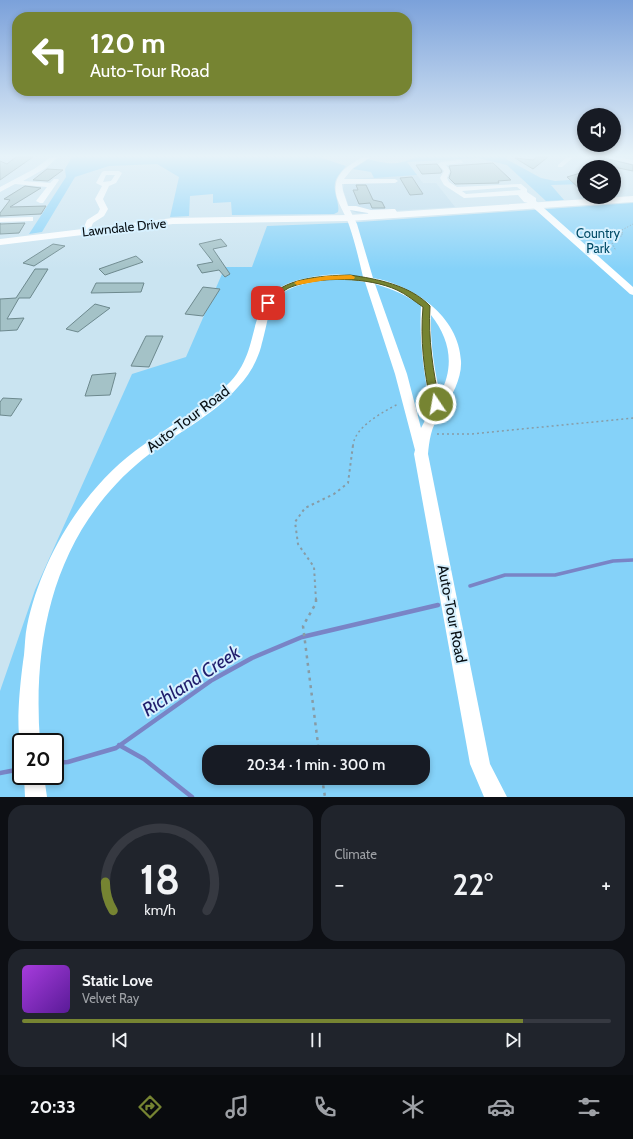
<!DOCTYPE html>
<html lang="en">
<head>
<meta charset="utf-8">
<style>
	:root { --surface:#171b24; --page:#20242c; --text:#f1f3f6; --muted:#9ea1a6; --line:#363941; --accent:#768432 }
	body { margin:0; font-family:Cabin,sans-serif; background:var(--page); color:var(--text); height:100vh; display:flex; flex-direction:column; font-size:15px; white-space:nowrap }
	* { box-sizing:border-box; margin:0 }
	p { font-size:13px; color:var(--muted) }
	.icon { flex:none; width:22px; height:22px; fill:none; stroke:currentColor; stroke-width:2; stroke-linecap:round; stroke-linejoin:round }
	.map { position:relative; height:797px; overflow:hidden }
	.side { display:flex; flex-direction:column; gap:8px; padding:8px; background:#0d0f14; flex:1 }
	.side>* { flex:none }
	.guide { position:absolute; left:12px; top:12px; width:400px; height:84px; border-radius:16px; box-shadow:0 2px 6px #0003; background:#768432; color:#fff; overflow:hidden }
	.fabs { position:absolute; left:577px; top:108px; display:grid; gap:8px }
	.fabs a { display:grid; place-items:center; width:44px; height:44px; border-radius:50%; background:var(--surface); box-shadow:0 2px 6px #0003; font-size:20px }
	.speed { position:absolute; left:12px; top:733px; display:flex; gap:8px; font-size:20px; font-weight:700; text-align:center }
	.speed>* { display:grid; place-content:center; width:52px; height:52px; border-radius:50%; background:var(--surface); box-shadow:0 2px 6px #0003; line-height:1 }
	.speed .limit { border:2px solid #111; border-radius:6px; background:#fff; color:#111 }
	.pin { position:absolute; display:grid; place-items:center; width:34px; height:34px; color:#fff; margin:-17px; border-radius:8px; box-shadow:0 2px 6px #0006 }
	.me { position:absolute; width:44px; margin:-22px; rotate:348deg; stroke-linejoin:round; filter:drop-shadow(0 0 3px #0008) }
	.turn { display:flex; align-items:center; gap:14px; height:84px; padding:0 12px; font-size:18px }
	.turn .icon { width:52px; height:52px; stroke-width:2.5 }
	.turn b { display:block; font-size:28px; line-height:34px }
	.big { font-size:30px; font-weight:600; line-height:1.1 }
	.side .tile { flex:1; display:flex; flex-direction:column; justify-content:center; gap:6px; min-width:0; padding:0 14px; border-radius:16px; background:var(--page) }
	.side .dial { align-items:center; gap:0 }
	.dial svg { height:104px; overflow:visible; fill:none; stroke:var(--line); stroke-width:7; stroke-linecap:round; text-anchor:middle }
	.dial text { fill:var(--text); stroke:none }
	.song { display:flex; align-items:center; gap:12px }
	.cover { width:48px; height:48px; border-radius:6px; background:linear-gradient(135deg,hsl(280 70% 55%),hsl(270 70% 35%)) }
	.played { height:4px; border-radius:2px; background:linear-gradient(90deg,var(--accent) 85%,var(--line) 85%) }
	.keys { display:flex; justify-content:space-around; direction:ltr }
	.heat { display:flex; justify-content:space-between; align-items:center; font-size:22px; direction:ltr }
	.side .tiles { flex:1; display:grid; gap:8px; grid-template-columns:1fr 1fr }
	.tile:last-child { grid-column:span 2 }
	.trip { position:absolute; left:202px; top:745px; width:228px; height:40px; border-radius:16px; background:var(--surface); box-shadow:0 2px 6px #0003; font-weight:600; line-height:40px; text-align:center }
	.tabs { display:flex; height:64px; justify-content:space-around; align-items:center; background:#090b0e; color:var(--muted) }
	.tabs .icon { width:28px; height:28px }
	.tabs .on { color:var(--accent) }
	.tabs b { font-size:18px; color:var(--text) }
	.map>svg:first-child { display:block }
</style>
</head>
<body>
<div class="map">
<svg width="633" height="797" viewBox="0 0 633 797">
	<rect width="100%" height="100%" fill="#cae4f1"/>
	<path fill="#b9daec" d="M417 175 423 183H436L455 207 357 213 350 210 343 189 345 179Z"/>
	<path fill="#85d2f9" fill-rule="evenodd" d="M72 157H319L346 166C335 178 332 183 337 200 338 205 339 208 338 212L334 214 232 215 231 202 213 203V194L190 196 189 216 170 217 179 177 157 164 109 166 75 177 42 232 29 234 66 177 65 169Z
		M416 157H507L506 159 541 178 555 181 584 179V184L551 185 564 200 546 201 507 165 478 158 407 162 417 175 374 178 371 172 353 169 368 159C387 164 397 166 416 157Z
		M633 203V797H0V691L35 590 132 374 186 357 225 267H252L267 226 345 223ZM21 742H55V776H21ZM209 752H423V778H209Z"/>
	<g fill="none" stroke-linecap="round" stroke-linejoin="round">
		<path stroke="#7984c6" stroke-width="3.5" d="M470 586 505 575H555L613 561 633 560"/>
		<path stroke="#7984c6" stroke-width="4.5" d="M119 745 144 759 192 797
			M55 763 68 762 116 748 212 680 252 658 302 637 438 605
			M0 773 21 769"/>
	</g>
	<path fill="#a4c2c7" stroke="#6d898e" d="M16 157H33L0 180V161L7 164Z
		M537 157H548L533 169 515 158 533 160Z
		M600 157 633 165V171L599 164Z
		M493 163 511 180 498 181 499 183 455 184 449 178 451 172 449 166Z
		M437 164 442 171 441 173 422 174 416 165Z
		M47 169 63 170 48 181 33 180Z
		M584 172V193L567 177Z
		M412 177 423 194 410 195 400 178Z
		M356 185H366L373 200 382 202 385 208H372L370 203 359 204 353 190H358Z
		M25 186 41 188 10 207 46 206 41 214 0 216V213L10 200 4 199Z
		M0 223V224L25 223 19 233 0 234Z
		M221 239 227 246 213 249 230 274 225 277 219 270 202 273 197 265 213 262 199 244Z
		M53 244 65 246 34 266 23 263Z
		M136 256 143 262 105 275 99 269Z
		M35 269H48L30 298H19L7 319 24 318 17 330 0 331V299L16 298Z
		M96 283H144L141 292 91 293Z
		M203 287 220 289 203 316 185 314Z
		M95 304 110 308 78 332 66 329Z
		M146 336H163L149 367 131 366Z
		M116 373 110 395 85 396 92 375Z
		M3 398 22 399 11 416 0 415V402Z"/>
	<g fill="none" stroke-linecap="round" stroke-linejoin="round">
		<path stroke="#879ba5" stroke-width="1" stroke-dasharray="1 2" stroke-linecap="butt" d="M592 230 603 232
			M611 230 622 233V236H612L603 231Z
			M599 231 610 239 616 251
			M622 233V230L633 224"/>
		<path stroke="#879ba5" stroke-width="1.5" stroke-dasharray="2 3" stroke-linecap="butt" d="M437 434H472L633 418
			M353 446C354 427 383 412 398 404"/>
		<path stroke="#879ba5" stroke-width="2" stroke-dasharray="2.5 3.5" stroke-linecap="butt" d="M316 600 314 567 298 544 295 522 305 508 334 494 348 483 353 445"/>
		<path stroke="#879ba5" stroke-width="2.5" stroke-dasharray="3 4.5" stroke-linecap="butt" d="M316 599V603L303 626 319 752
			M322 778 325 797"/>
		<path fill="#fff" fill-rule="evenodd" d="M51 157H58L46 168 23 181 50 183 54 179H58L59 180 43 203H40L36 201 47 187 15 184 0 192V187L34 169Z
			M363 157H371L353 168 344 179H395L398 181 395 183 342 184 343 191 348 206H356L371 210 392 209H395L399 215 395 217 390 213 376 214 377 217 373 219H370L368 213 350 210 357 224 373 278C413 285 459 316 461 361 462 378 452 395 444 409V412C443 414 441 415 440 416 431 425 429 443 428 454L490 764 507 797H484L470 764 414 454 415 450 395 374 365 282C347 279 327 279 309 283 265 292 272 311 261 347 257 361 249 376 238 387 212 417 174 434 143 459 56 530 32 634 40 742H21V745C15 727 21 675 24 655 25 645 25 635 27 626 41 559 81 492 135 451 165 428 199 411 227 385 268 347 238 293 303 279 322 274 343 273 363 277 359 260 355 242 349 225 345 212 333 199 336 184 338 171 352 163 363 157ZM375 284C392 289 407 295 421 306 419 342 424 375 431 409L421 428 407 374ZM431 315C450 339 455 366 440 394 434 368 430 342 431 315Z
			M567 157H574L562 167H558V165Z
			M604 157H617L633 160V164Z
			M460 160 463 162 462 163 446 165 450 171 447 178 449 182 457 187 521 184 527 189V192L536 198V201L633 287V295L630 294 528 203 524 202 518 195 464 198 444 185 440 178 444 171 438 164 441 162ZM513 187H517L521 190 466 194 462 191Z
			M104 171H119L122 173 116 183 109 186 103 199 108 209 104 216 93 223 89 233H83L82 231 87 220 98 213 100 209 95 199 102 186 96 183 102 172ZM106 175H115L111 181 103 182Z
			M30 217H33V221L0 222V218Z
			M24 776H44L47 797H25Z"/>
		<path fill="#fff" fill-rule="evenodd" d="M633 196V202L349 221 173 224 0 245V239L173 218 349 215Z"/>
	</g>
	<linearGradient id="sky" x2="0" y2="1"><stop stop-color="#7ba1da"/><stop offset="0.58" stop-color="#e7f3f9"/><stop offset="1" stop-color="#e7f3f9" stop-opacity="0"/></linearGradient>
	<rect width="633" height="269" fill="url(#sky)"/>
	<path fill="#768432" stroke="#4d5620" d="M350 275C377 279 410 285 430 306 428 339 433 371 440 404L439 406 436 407 431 404C424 371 420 340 423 307 414 301 406 294 397 290 369 277 320 276 291 287 283 290 276 298 270 305H265L264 303C283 277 320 276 350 275Z"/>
	<path fill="#f59e0b" d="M351 275 355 277 354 279 326 280 297 285 294 283 297 281 326 276Z"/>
	<g text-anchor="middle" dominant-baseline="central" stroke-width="4" stroke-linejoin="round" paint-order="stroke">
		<g font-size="13" fill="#081015" stroke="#d7f1ff">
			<text transform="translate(124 227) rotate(-6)">Lawndale Drive</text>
		</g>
		<g font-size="13" fill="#014b67" stroke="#d7f1ff">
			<text x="598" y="233">Country<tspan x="598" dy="15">Park</tspan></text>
		</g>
		<g font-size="15" fill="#081015" stroke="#d7f1ff">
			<text transform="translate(188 419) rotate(-37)">Auto-Tour Road</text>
			<text transform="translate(452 614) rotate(79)">Auto-Tour Road</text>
		</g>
		<g font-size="19" font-style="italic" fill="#201d6c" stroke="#d7f1ff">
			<text transform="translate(191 681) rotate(-33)">Richland Creek</text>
		</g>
	</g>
</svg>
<div class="fabs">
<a><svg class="icon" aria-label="sound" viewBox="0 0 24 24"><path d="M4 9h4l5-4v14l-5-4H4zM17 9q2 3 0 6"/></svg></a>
<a><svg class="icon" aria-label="layers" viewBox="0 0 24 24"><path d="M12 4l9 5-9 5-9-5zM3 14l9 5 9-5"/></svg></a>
</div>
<div class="speed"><div class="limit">20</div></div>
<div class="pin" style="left:268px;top:303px;background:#d93025"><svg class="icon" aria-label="arrive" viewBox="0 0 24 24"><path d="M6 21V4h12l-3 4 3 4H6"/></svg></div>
<svg class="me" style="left:436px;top:404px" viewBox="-20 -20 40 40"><circle r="17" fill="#768432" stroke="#fff" stroke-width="3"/><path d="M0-11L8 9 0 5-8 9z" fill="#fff"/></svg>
<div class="trip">20:34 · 1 min · 300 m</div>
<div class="guide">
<div class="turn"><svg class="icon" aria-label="left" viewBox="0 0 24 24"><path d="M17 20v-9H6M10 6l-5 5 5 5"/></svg><div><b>120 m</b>Auto-Tour Road</div></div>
</div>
</div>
<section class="side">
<div class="tiles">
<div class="tile dial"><svg viewBox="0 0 100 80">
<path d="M14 69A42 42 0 1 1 86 69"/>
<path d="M14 69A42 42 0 0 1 8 47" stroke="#768432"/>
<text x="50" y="56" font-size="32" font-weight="700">18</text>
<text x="50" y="72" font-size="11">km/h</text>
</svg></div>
<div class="tile"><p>Climate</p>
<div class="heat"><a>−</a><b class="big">22°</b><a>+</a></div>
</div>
<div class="tile">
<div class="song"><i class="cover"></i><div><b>Static Love</b><p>Velvet Ray</p></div></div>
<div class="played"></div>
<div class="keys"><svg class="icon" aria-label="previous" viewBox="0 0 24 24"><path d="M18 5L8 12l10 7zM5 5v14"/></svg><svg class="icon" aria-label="pause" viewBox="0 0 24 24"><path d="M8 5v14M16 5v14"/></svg><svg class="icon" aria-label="next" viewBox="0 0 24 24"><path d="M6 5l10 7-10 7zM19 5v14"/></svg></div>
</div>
</div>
</section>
<nav class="tabs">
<b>20:33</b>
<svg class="icon on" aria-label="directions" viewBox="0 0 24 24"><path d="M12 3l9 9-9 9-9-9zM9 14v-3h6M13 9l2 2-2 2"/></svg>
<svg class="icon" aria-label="music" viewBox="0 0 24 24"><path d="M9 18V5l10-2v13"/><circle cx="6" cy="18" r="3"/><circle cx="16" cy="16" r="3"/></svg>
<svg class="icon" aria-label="phone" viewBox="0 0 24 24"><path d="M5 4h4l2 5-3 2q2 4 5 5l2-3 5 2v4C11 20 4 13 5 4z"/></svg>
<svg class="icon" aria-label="climate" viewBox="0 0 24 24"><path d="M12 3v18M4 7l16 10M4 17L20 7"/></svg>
<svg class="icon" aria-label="car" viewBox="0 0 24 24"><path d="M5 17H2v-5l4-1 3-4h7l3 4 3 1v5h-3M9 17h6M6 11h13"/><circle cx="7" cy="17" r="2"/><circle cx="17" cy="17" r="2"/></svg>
<svg class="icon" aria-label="filters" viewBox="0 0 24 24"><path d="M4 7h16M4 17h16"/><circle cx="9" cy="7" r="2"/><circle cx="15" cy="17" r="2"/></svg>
</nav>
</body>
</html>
